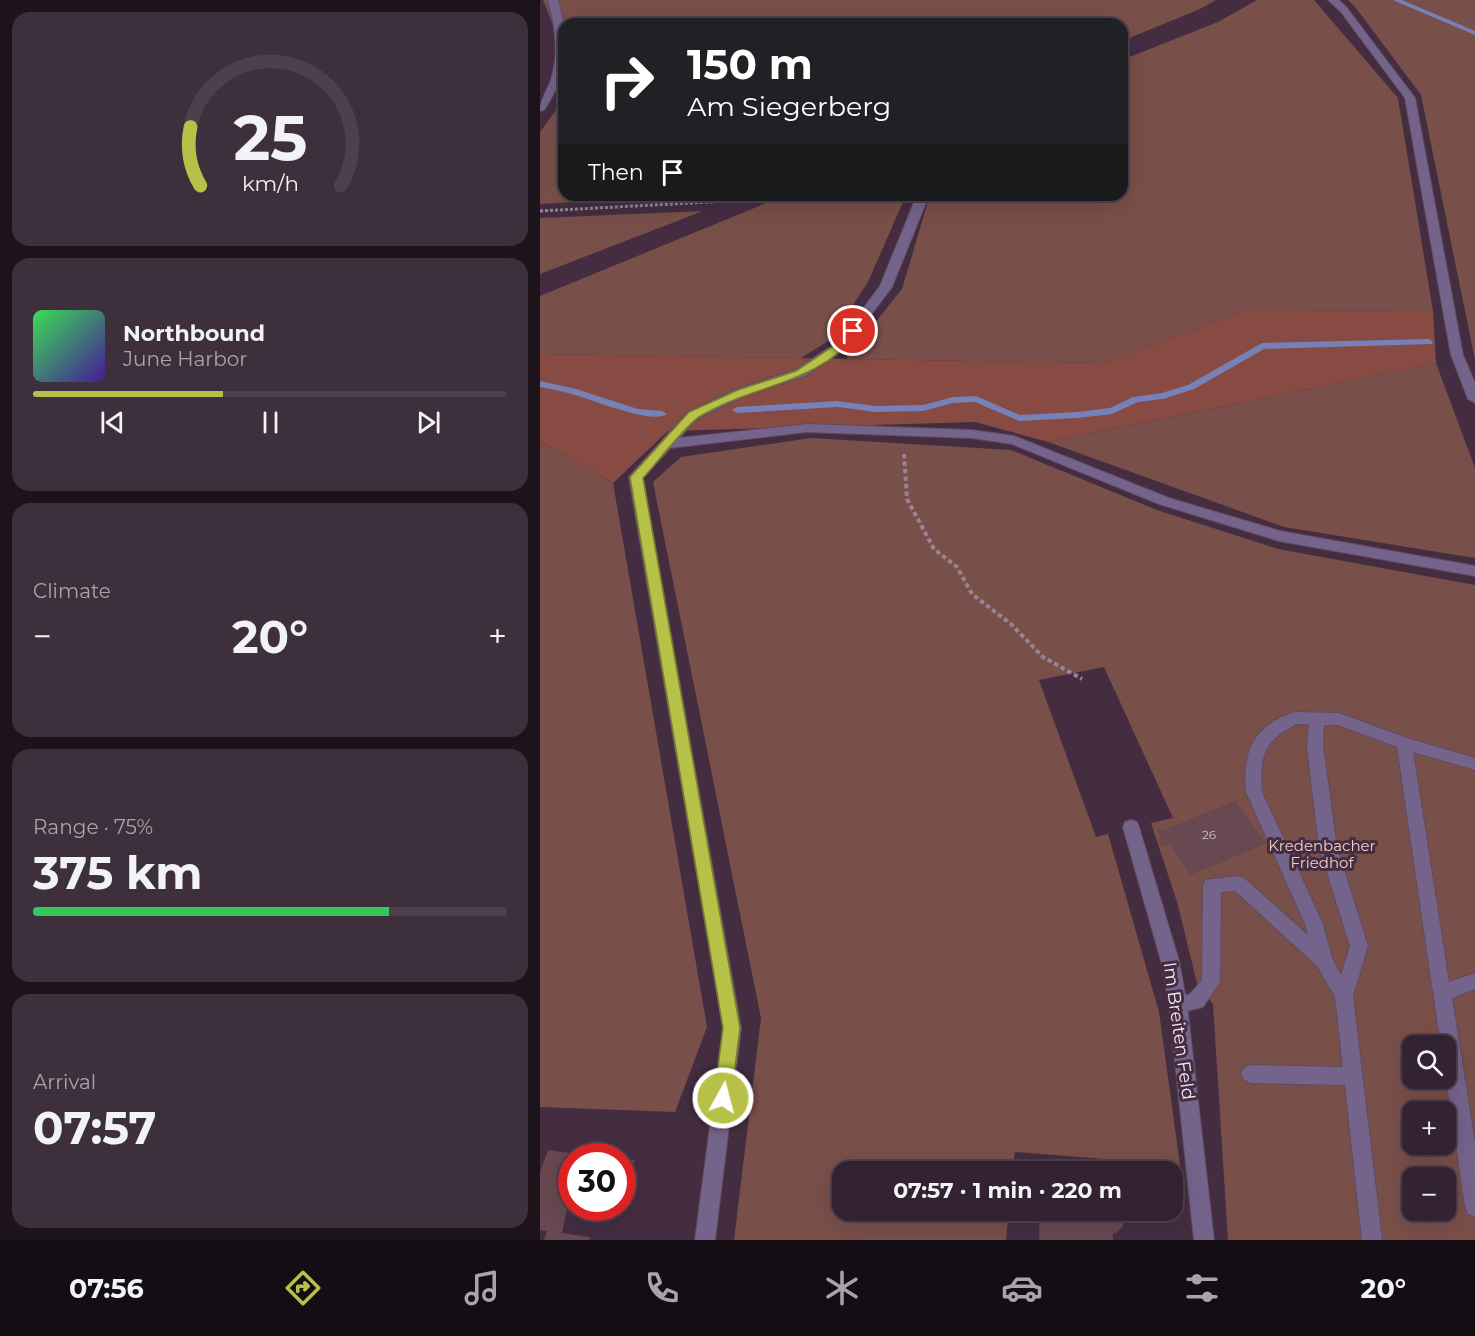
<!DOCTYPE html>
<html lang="en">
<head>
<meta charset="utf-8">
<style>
	:root { --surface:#332231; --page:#3e2f3d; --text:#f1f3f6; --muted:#a9a4ab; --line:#4e3f4d; --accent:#b8c147 }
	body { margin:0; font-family:Montserrat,sans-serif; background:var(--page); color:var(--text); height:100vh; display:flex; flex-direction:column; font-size:22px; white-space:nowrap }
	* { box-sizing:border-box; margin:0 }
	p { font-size:20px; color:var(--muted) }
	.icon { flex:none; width:33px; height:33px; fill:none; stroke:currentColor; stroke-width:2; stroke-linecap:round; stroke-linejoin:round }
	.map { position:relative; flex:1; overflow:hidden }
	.drawer { display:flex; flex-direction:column; gap:12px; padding:12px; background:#1c131b; width:540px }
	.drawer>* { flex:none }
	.hud { position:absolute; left:18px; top:18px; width:570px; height:183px; border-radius:18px; box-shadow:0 6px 24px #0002,0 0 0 2px var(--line); background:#202124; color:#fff; overflow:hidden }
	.tools { position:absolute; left:862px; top:1035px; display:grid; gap:12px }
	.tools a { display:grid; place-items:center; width:54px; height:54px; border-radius:12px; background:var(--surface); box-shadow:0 6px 24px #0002,0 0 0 2px var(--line); font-size:30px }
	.speed { position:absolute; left:18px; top:1143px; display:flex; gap:12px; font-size:30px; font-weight:700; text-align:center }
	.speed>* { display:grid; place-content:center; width:78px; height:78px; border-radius:50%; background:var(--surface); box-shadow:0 6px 24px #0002,0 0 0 2px var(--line); line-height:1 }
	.speed .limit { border:9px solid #d22; background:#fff; color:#111 }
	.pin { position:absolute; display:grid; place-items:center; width:51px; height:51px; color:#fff; margin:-26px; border:3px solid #fff; border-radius:50%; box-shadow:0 2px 6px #0007 }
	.me { position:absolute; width:66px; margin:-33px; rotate:7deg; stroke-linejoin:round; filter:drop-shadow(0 0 4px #0008) }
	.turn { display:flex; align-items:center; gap:21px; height:126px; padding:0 30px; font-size:27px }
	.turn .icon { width:78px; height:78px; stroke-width:2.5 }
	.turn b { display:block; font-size:42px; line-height:51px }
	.then { display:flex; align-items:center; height:57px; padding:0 30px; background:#0003; gap:12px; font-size:22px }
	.big { font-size:45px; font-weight:700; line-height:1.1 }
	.drawer .card { flex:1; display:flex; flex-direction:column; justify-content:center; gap:9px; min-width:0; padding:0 21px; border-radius:18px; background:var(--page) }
	.drawer .dial { align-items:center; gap:0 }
	.dial svg { height:156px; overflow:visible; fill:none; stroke:var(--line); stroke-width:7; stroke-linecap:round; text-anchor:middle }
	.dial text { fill:var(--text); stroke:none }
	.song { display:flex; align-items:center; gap:18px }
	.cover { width:72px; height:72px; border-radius:9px; background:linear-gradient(135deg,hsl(130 70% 55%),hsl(260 70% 35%)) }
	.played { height:6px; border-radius:3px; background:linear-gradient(90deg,var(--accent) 40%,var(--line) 40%) }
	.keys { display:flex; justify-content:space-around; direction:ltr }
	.heat { display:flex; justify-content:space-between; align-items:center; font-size:33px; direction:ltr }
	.charge { height:9px; border-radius:4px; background:linear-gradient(90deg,#34c759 75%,var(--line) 0) }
	.trip { position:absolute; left:292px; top:1161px; width:351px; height:60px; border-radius:18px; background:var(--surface); box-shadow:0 6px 24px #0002,0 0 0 2px var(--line); font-weight:700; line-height:60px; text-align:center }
	.menu { display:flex; height:96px; justify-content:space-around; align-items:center; background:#140e14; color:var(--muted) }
	.menu .icon { width:42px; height:42px }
	.menu .current { color:var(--accent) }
	.menu b { font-size:27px; color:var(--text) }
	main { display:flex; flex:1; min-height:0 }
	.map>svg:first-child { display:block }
</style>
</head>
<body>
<main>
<section class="drawer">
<div class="card dial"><svg viewBox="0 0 100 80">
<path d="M14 69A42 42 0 1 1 86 69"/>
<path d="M14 69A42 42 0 0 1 9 39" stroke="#b8c147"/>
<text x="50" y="56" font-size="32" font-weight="700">25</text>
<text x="50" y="72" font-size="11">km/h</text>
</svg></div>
<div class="card">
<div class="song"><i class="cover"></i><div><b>Northbound</b><p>June Harbor</p></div></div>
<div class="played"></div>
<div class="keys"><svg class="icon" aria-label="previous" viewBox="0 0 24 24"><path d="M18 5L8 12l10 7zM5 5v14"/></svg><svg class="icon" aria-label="pause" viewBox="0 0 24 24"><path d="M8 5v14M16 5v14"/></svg><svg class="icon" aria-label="next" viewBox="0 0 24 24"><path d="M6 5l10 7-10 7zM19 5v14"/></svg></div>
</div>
<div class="card"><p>Climate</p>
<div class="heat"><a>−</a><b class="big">20°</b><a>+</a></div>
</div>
<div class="card"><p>Range · 75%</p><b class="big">375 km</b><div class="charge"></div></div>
<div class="card"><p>Arrival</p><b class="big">07:57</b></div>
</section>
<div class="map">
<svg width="935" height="1240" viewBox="0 0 935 1240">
	<rect width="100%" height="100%" fill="#442d41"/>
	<path fill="#794f49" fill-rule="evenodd" d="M3 0H676L660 9 582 41V24H24V52Z
		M717 0H774L858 98 893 311 707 310 562 363 306 359 362 289 390 195H582V60L678 22Z
		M808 0H935V360L881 95 816 8Z
		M24 99V195H165L0 204V132Z
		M246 195H366L328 282 290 340 261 358 0 354V296Z
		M163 211 0 274V218Z
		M896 363 935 468V558L744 527 508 442Z
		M271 438 471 450 617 510 738 549 935 585V1240H688L673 1004 657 983 637 902 611 823 633 818 564 667 499 680 556 837 568 834 619 1012 640 1165 475 1152 472 1171 303 1172V1210L469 1211 466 1240H194L221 1018 113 482 141 457ZM873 1046H906V1078H873ZM873 1112H906V1144H873ZM873 1178H906V1210H873Z
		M0 441 73 483 167 1027 135 1112 0 1107Z"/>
	<path fill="#874b43" d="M707 310 893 311 896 363 508 442 435 422 128 431 73 483 0 441V354L562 363Z"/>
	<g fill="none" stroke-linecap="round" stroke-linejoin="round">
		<path fill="#7681b7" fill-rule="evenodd" d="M853 0H862L935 31V35Z
			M889 339 893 342 892 344 724 349 654 389 623 399 598 402 572 414 537 418 479 421 435 402 413 403 383 411 336 412 297 407 197 413 192 410 197 407 297 401 336 406 383 405 413 397 436 396 480 415 537 412 570 408 593 397 622 393 648 385 722 343Z
			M0 381 36 389 98 409 122 411 127 414C112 425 51 399 32 394 22 391 11 389 0 387Z"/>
	</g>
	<path fill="#684851" d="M695 801 726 844 650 875 629 843 622 847 618 840 622 838 616 828 621 831Z
		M8 1150 44 1155 32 1156V1208H44L43 1211 27 1209 22 1233 50 1237 49 1240H4L7 1231 0 1230V1172Z
		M82 1159 95 1160 83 1202H82Z
		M500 1210H583V1227L576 1233H573V1240H499Z"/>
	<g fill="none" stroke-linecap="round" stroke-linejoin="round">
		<g stroke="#614b5e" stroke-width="2">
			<path id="service" d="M755 712 799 713 867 738 935 758V770L873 752 909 982 935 973V989L912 998 935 1143V1217L928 1214 925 1207 906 1078V1046H901L857 747 798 725H784L783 746 797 847 828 946 813 996 842 1240H822L805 1085 711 1083 704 1080 701 1074 704 1068 711 1065 803 1067 795 997 777 966 695 891 681 892 680 982 663 1007 638 1013 631 1011 629 1005 631 999 650 994 662 980 663 885 666 880 698 876 704 878 768 935 765 924 706 792C702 751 714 725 755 712ZM757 724H769L767 746 779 847 810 946 801 975 792 958 783 924 722 792C719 757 724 740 757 724Z"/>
		</g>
		<g stroke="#614b5e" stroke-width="2">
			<path id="minor" d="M8 0H18C29 41 29 74 4 110L0 111C0 98 9 89 12 76 19 51 15 25 8 0Z
				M788 0H799L807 8 875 98 923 355 935 383V403L928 399 911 355 865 98 801 12Z
				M377 195H389L352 287 306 348 265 376 207 395 158 418 139 438 267 424 432 430 474 436 629 498 740 531 935 566V576L739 541 619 504 472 444 432 438 267 432 130 448 103 478 201 1028 175 1240H155L183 1028 89 477 148 412 197 389 255 370 298 342 340 286Z
				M591 820 597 822 599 827 639 961 647 1005 674 1240H654L629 1005 621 961 583 827 585 822Z"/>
		</g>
		<path stroke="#978394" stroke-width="3" stroke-dasharray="3 2" stroke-linecap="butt" d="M0 211 303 195"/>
		<path stroke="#978394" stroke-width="4" stroke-dasharray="4.5 3" stroke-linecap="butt" d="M364 454 367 499 394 549 417 567 432 594 471 624 503 657 542 679"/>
		<use href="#service" fill="#74638b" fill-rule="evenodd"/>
		<use href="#minor" fill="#74638b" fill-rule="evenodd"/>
	</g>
	<path fill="#b8c147" stroke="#787d2e" stroke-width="1.5" d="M313 327 319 331C280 385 212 384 159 417 145 426 116 464 103 478L200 1028 191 1098 189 1104 183 1107 176 1104 174 1098 183 1028 90 477 149 412 198 390 256 371 298 343 309 328Z"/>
	<g text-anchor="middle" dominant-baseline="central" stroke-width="6" stroke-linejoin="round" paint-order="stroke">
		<g font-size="12" fill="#d3c0cc">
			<text x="669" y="834">26</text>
		</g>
		<g font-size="15" fill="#f3ccc6" stroke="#442d41">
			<text x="782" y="845">Kredenbacher<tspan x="782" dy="17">Friedhof</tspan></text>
		</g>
		<g font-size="18" fill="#f7e8f5" stroke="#442d41">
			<text transform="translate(639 1031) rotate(82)">Im Breiten Feld</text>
		</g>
	</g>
</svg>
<div class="tools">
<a><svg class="icon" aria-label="search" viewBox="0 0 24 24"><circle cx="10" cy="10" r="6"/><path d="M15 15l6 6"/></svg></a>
<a>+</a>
<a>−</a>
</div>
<div class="speed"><div class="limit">30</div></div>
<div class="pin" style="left:313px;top:331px;background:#d93025"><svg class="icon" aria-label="arrive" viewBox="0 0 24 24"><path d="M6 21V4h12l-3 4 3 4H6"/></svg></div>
<svg class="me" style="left:183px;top:1098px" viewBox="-20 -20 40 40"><circle r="17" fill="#b8c147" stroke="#fff" stroke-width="3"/><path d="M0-11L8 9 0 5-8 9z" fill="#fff"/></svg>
<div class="trip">07:57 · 1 min · 220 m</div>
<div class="hud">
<div class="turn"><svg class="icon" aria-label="right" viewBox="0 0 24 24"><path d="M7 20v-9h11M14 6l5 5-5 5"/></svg><div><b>150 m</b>Am Siegerberg</div></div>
<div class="then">Then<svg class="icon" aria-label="arrive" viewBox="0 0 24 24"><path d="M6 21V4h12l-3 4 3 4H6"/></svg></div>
</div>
</div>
</main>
<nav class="menu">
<b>07:56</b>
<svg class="icon current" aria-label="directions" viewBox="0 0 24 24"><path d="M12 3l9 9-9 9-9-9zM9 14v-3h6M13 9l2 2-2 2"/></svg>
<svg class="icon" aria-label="music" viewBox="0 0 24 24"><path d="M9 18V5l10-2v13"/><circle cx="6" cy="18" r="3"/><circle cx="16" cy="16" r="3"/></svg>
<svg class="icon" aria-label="phone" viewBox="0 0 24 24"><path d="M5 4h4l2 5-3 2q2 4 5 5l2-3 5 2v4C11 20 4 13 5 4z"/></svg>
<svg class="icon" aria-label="climate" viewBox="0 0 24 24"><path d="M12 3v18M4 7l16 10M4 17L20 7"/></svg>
<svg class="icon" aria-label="car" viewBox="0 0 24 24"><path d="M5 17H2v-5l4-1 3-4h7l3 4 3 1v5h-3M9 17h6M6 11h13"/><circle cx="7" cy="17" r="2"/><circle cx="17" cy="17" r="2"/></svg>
<svg class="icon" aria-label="filters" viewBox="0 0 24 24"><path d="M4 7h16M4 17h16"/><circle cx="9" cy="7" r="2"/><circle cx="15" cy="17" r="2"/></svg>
<b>20°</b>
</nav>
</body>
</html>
